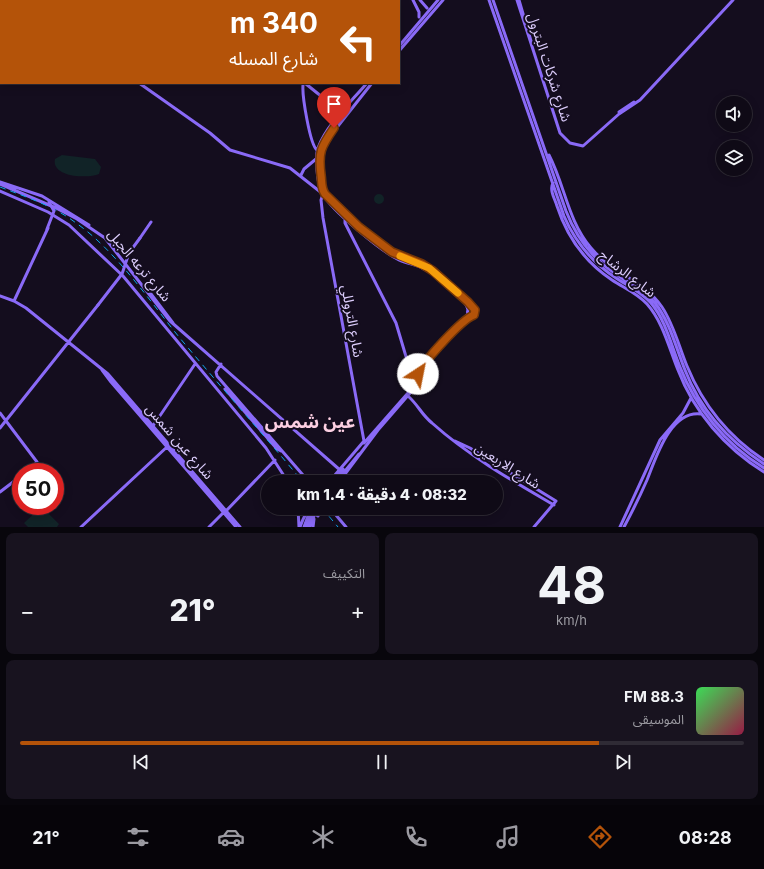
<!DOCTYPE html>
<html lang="ar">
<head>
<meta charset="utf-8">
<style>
	:root { --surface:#0f0a16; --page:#18131f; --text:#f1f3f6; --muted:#9b9aa1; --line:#2f2b35; --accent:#b45309 }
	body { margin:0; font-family:Inter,"Noto Sans Arabic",sans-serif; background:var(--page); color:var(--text); direction:rtl; height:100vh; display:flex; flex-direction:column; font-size:15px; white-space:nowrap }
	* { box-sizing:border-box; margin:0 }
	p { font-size:13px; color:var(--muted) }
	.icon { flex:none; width:22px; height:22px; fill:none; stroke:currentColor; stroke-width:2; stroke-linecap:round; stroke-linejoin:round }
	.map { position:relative; height:527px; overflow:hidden; direction:ltr }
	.sheet { display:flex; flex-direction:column; gap:6px; padding:6px; background:#08060c; flex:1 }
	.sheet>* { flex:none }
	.top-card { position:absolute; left:0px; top:0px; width:400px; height:84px; box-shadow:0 2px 10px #0003,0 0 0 1px var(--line); direction:rtl; background:#b45309; color:#fff; overflow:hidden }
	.buttons { position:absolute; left:716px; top:96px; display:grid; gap:8px }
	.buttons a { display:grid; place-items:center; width:36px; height:36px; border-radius:50%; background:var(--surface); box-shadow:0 2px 10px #0003,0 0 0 1px var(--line); font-size:20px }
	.speed { position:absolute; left:12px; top:463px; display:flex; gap:8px; font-size:20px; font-weight:700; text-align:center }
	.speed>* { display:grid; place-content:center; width:52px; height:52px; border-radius:50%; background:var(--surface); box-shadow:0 2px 10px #0003,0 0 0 1px var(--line); line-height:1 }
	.speed .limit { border:6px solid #d22; background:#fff; color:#111 }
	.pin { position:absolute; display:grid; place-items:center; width:34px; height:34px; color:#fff; margin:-41px -17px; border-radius:50% 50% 50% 0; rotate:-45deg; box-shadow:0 0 4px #0007 }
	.pin .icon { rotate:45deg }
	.me { position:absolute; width:44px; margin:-22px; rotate:34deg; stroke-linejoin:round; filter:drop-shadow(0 0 3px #0008) }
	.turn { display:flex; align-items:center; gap:14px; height:84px; padding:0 16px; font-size:18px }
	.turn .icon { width:52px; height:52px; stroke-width:2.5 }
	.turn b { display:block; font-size:28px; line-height:34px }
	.big { font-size:30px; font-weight:800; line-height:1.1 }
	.sheet .card { flex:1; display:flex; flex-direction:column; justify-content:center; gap:6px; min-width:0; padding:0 14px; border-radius:8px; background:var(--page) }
	.sheet .dial { align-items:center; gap:0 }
	.dial b { font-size:52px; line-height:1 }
	.song { display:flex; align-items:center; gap:12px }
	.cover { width:48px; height:48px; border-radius:6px; background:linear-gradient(135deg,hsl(130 70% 55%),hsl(340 70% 35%)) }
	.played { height:4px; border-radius:2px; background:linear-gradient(90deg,var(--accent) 80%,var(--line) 80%) }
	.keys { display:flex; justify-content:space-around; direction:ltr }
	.heat { display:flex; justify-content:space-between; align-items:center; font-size:22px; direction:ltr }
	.sheet .tiles { flex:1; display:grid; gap:6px; grid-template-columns:1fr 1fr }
	.card:last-child { grid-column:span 2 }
	.trip { position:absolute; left:261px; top:475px; width:242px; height:40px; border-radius:20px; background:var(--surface); box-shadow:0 2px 10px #0003,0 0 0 1px var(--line); font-weight:800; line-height:40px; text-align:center; direction:rtl }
	.tab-bar { display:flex; height:64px; justify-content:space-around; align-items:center; background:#060409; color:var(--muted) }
	.tab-bar .icon { width:28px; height:28px }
	.tab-bar .selected { color:var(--accent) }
	.tab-bar b { font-size:18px; color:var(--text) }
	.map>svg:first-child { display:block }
</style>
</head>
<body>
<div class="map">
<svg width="764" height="527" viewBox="0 0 764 527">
	<rect width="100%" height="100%" fill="#140d1e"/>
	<path fill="#112327" d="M62 155 95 159 101 167 99 174C88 179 51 177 55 159Z
		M374 199a5 5 0 1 1 10 0a5 5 0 1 1-10 0Z
		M42 506H45L46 511 59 524 57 527H28L24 523Z"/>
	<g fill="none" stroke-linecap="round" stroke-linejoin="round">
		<path stroke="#8a6af7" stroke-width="3" d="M19 0 20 1
			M286 0 287 1
			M291 0V1
			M413 0 419 12V17
			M420 0 427 8
			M489 0 564 216C575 242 593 263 616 278 628 286 641 292 651 303 666 321 671 345 680 367 696 408 725 444 764 468
			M493 0 566 211C576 237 593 259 616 274 630 284 644 290 655 303 670 322 676 348 685 370 700 409 729 441 764 464
			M517 0 560 133 570 143 583 146 619 114 640 100 733 0
			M519 0 531 41
			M31 1 32 0
			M36 1 37 0
			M42 1 48 0
			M55 1 61 0
			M68 1 74 0
			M107 1 108 0
			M0 24 1 23
			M0 27 1 26
			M0 34 1 33
			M399 46 438 0
			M399 51 443 0
			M139 83 210 133 230 150 290 168 323 194 321 200 323 218 364 441 329 482
			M367 83C351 102 327 124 318 148 315 157 317 184 322 193 332 211 381 251 399 260 407 264 415 264 422 268 434 273 466 298 468 310
			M372 83 323 145 319 159 323 191 359 227 395 254 420 263 431 270 468 302 472 308
			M306 84 342 113
			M303 85C302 96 310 145 317 150
			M619 112 634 102
			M549 155C565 186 568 221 591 248 611 272 644 281 662 307 674 325 679 347 687 366 703 405 729 437 764 460
			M301 175 304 169 316 159
			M0 182 42 196 89 225
			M553 183C549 190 555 199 557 206 567 237 585 262 612 280 624 288 637 293 647 304 663 322 669 348 678 370 694 412 725 448 764 472
			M0 184 56 208 77 219 105 238 170 321 340 470
			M0 191 48 212 69 225 123 276 266 448 288 482
			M345 218V223L396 323 413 380
			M140 238 151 222
			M151 294 173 323
			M0 296 14 301 26 308 108 374 240 527
			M14 301 48 228
			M467.5 312a3.5 3.5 0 1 1 7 0a3.5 3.5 0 1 1-7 0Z
			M221 364 216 372 217 376 309 482
			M102 370 111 382 236 527
			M225 389 277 449 281 451
			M408 396C419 406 421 414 432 423 469 456 511 480 554 505
			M0 413 37 462 27 472
			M153 426 195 364
			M0 428 98 305
			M455 441 470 448 556 501 534 527
			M364 443 408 393 416 371 422 361 468 314
			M332 482 343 469
			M336 482 359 454
			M339 482 378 430 411 392 424 363 454 331 471 316
			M0 492 21 476
			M298 508 299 527
			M300 508H305
			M330 508 346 527
			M226 511 275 460
			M81 527 168 446
			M209 527 224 512
			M300 527C303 520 304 512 313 512L318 516
			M313 527 314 519
			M620 527 660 440 683 413 691 398
			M624 527C632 512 640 496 647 480 656 458 670 410 701 414"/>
		<path stroke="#0da4e8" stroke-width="1" stroke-dasharray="6 5" stroke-linecap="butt" d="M0 187C26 197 54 206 76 223 115 250 149 300 179 337 220 386 262 433 303 482
			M322 508 338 527"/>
		<path stroke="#8a6af7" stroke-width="3" d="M47 229 54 211 49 202
			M98 305 122 274 129 253 140 238
			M304 527 311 508
			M307 527 314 508
			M310 527 317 508"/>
	</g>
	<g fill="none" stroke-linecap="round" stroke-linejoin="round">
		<g stroke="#753606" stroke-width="10">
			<path id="route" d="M334 128C321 147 318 152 321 175 322 182 321 188 325 194L359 227 392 252 422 264 433 271 468 302 475 310 474 315C462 319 423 362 418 374"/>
		</g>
		<use href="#route" stroke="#b45309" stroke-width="7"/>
		<path stroke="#f59e0b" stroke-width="7" d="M400 256 429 268 458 293"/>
	</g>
	<g text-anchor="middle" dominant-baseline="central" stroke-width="4" stroke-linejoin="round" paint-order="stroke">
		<g font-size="14" fill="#dccdfc" stroke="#140d1e">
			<text transform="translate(550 67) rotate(72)">شارع شركات البترول</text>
			<text transform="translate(140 265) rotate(50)">شارع ترعه الجبل</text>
			<text transform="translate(628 273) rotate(38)">شارع الرشاح</text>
			<text transform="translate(353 321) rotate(80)">شارع التروللي</text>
			<text transform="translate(180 441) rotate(49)">شارع عين شمس</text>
			<text transform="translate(508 465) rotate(32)">شارع الاربعين</text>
		</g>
		<g font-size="18" font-weight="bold" fill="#fccfe2" stroke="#140d1e">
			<text x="310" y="421">عين شمس</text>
		</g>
	</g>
</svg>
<div class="buttons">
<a><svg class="icon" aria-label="sound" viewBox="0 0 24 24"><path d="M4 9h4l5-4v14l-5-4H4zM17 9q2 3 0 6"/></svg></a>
<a><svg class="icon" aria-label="layers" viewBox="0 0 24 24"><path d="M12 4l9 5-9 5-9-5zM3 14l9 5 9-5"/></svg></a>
</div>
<div class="speed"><div class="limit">50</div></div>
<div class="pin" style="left:334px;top:128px;background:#d93025"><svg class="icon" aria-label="arrive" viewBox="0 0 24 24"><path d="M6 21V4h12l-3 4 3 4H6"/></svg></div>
<svg class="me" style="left:418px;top:374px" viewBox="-20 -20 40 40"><circle r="19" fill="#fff"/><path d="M0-13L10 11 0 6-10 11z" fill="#b45309"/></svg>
<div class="trip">08:32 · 4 دقيقة · 1.4 km</div>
<div class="top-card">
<div class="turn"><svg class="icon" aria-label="left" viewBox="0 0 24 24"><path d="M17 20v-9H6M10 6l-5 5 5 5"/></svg><div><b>340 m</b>شارع المسله</div></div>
</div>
</div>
<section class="sheet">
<div class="tiles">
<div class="card dial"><b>48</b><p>km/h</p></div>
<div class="card"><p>التكييف</p>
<div class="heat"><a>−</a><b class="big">21°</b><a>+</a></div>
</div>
<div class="card">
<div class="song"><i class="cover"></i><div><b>88.3 FM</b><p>الموسيقى</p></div></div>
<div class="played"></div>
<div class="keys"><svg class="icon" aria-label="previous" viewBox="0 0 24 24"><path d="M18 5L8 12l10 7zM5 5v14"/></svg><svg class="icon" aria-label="pause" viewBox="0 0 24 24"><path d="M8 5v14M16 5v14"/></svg><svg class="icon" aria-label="next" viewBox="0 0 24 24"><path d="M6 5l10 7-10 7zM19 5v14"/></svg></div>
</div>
</div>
</section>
<nav class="tab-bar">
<b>08:28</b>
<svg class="icon selected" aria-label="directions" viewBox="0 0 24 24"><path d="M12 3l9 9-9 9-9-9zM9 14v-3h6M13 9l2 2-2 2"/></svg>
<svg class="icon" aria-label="music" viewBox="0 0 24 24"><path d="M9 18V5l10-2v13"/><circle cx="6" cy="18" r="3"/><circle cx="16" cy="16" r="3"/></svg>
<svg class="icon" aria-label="phone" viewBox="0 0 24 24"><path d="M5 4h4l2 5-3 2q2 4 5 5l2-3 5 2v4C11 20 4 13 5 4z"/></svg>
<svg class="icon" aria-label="climate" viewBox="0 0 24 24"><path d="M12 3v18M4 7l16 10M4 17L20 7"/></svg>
<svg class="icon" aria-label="car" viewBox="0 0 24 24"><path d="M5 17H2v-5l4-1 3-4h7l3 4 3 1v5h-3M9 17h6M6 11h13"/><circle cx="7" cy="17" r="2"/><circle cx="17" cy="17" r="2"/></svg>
<svg class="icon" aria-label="filters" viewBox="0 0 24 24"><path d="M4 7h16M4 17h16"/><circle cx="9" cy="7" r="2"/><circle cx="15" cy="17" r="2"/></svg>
<b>21°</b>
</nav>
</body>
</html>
